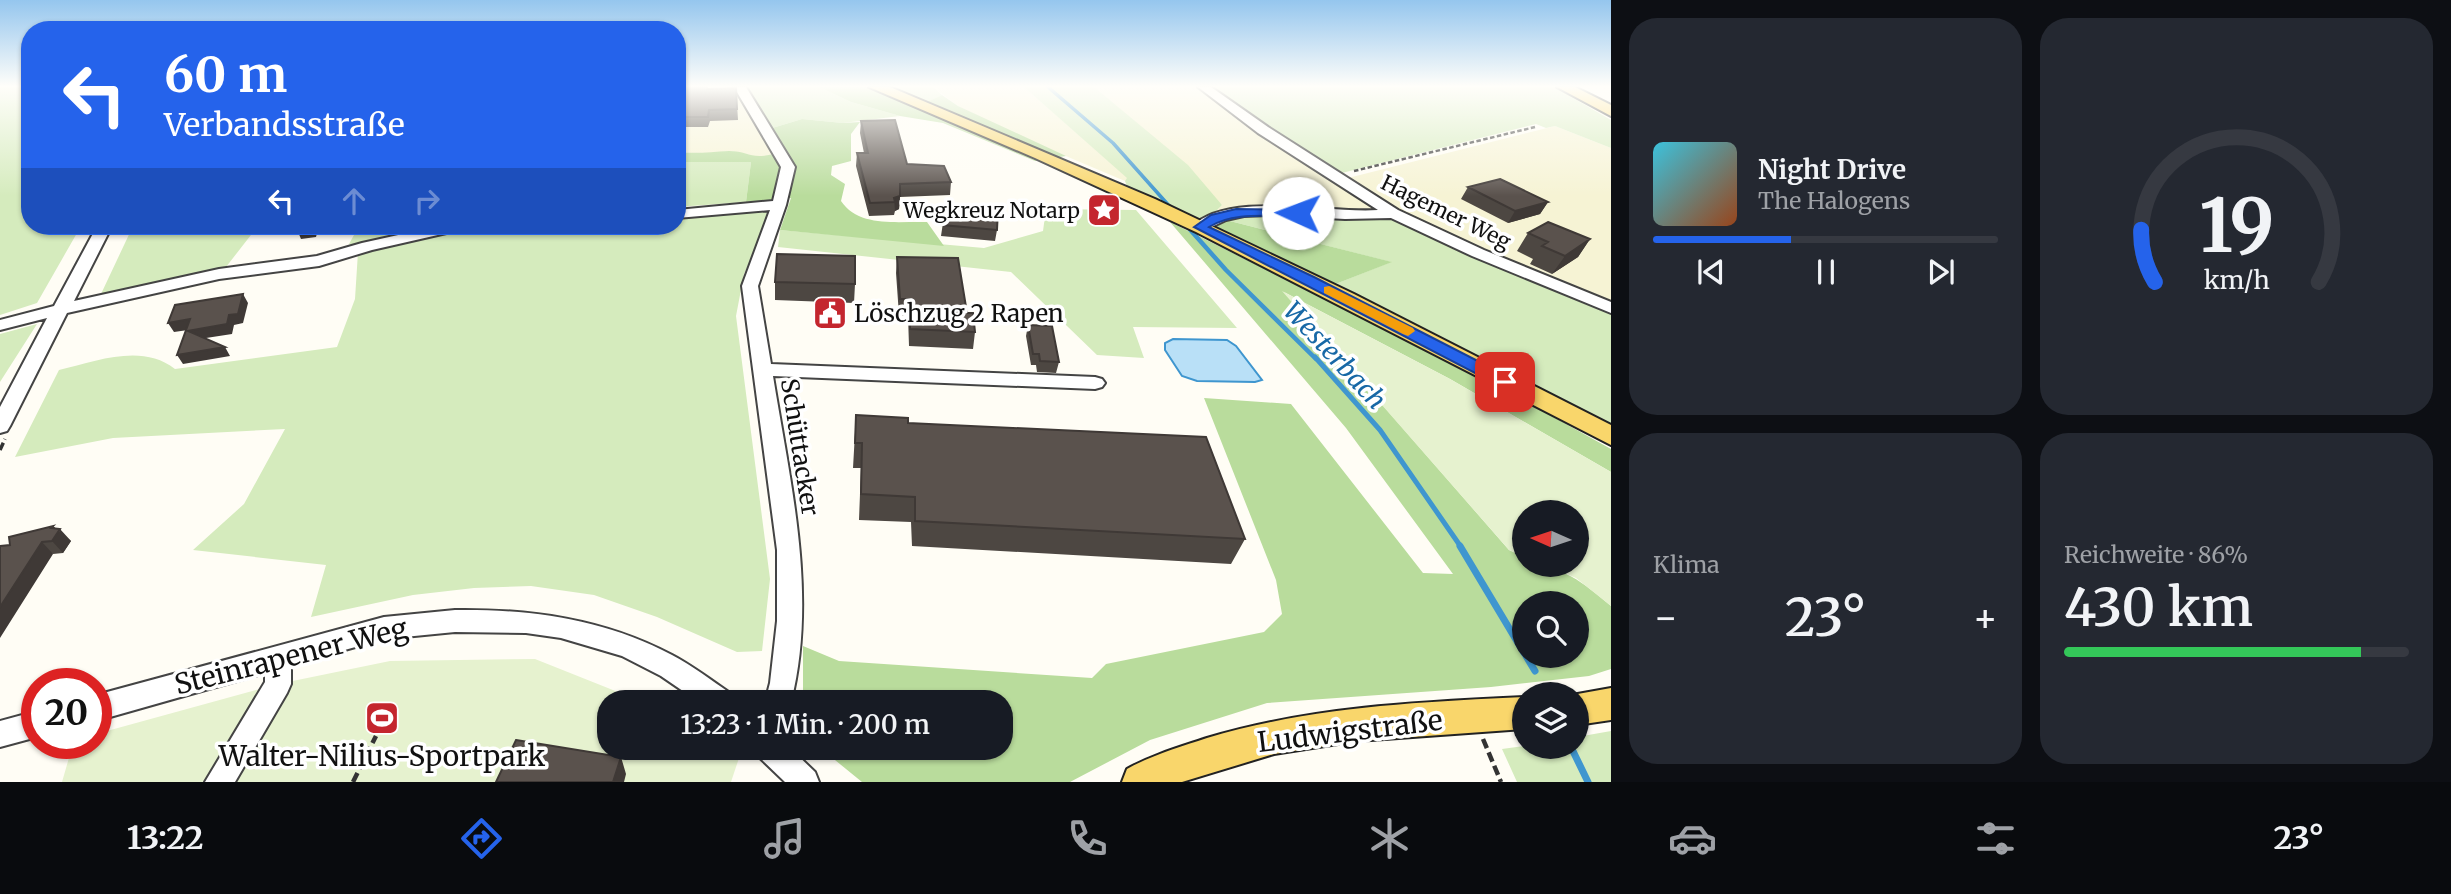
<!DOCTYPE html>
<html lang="de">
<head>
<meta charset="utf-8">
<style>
	:root { --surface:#171b24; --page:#242831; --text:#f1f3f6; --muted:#9ea1a6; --line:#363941; --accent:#2563eb }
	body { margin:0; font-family:Merriweather,serif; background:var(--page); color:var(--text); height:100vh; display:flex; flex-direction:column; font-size:26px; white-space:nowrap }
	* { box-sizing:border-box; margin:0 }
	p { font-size:23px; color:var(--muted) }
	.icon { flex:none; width:38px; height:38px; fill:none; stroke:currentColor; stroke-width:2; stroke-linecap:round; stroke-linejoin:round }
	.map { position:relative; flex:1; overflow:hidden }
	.details { display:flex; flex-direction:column; gap:18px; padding:18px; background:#0d0f14; width:840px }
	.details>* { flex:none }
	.hud { position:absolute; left:21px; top:21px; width:665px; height:214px; border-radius:28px; box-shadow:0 2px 5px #0004; background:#2563eb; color:#fff; overflow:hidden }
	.needle { width:46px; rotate:273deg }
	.buttons { position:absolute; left:1512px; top:500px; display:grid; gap:14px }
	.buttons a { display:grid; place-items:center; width:77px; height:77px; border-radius:50%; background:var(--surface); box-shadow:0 2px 5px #0004; font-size:35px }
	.speed { position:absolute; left:21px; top:668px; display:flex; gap:14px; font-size:35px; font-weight:700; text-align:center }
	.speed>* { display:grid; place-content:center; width:91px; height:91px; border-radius:50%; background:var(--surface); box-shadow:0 2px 5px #0004; line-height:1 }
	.speed .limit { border:10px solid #d22; background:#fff; color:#111 }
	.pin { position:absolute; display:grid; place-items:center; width:60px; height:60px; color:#fff; margin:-30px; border-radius:14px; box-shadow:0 4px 10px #0006 }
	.me { position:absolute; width:77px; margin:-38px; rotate:272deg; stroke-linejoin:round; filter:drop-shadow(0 0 5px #0008) }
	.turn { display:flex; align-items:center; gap:24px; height:147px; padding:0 28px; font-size:32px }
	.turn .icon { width:91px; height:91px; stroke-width:2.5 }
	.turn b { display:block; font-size:49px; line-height:60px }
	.lanes { display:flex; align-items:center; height:66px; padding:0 28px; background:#0003; justify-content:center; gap:35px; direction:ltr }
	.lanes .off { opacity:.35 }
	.big { font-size:52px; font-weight:600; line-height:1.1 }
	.details .card { flex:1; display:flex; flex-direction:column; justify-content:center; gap:10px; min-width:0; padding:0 24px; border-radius:28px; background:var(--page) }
	.details .dial { align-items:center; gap:0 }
	.dial svg { height:182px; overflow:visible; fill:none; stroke:var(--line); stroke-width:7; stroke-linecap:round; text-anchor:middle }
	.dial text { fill:var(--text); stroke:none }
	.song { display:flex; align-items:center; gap:21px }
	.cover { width:84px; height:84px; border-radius:10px; background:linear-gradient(135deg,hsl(190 70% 55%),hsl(20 70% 35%)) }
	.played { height:7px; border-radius:4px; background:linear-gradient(90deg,var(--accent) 40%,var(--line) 40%) }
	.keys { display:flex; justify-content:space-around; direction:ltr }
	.heat { display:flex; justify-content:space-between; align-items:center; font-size:38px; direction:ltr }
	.charge { height:10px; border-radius:5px; background:linear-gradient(90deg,#34c759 86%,var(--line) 0) }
	.details .tiles { flex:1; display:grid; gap:18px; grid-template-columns:repeat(2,1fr) }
	.trip { position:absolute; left:597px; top:690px; width:416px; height:70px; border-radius:28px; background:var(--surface); box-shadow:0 2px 5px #0004; font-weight:600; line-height:70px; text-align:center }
	.dock { display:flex; height:112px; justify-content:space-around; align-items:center; background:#090b0e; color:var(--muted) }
	.dock .icon { width:49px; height:49px }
	.dock .current { color:var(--accent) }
	.dock b { font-size:32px; color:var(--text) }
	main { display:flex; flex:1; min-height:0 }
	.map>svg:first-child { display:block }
</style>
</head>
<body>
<main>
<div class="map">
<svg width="1611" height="782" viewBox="0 0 1611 782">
	<rect width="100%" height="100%" fill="#fffdf5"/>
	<path fill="#f6f3d4" d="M677 87H741L774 154 758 158 732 151 699 154 677 152Z
		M933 87H1024L1128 178 1125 181 1016 135 958 106Z
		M1094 87H1201L1382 208 1366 212 1247 208 1213 214 1222 205Z
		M1555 126 1611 148V305L1414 221 1344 179Z"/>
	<path fill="#d5ebbd" d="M0 87H30V226H81L37 303 0 315Z
		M741 87H819L851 102 900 116 843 123 802 119 769 129Z
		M885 87H933L942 95 925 103Z
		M1024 87H1094L1188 165 1222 205 1213 214 1198 221 1128 189 1125 181 1127 178Z
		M1208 87H1554L1611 120V148L1555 126 1546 128 1536 124 1338 174Z
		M677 162H751L746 202 677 207Z
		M1046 209 1136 210 1237 328 1133 327 1144 358 1097 355 1011 272 778 247 780 230 984 248 1043 231Z
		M760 210 766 211 769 218 744 274 736 316 770 579 762 651 737 652 657 617 594 595 531 586 474 588 413 595 311 617 326 565 193 550 244 504 285 429 113 438 15 457 59 370C97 361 142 343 175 369L337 347 355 299 358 252 479 226H677V218Z
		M1257 214 1392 216 1506 270 1611 314V425L1333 285 1391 262 1222 219Z
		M133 226H258L226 267 101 294Z
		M359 226H430L352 245 349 244Z
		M37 324 0 382V334Z
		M1611 731V782H1517L1502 749 1524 746 1577 747V737Z"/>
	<path fill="#b9dc9c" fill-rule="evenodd" d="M819 87H866L916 107 942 95 958 106 1066 156 1035 161 943 123 900 116 851 102Z
		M802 119 843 123 860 122 851 134V161L832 166 831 175 845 184 841 201C859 228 898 221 927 222L944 246 780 230 791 198 746 202 751 162H677V152C695 154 711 152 729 151 748 151 751 160 773 154L769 129Z
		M1222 219 1392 262 1333 285 1214 229Z
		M1170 222 1454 362 1611 449V472L1450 379 1284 292 1509 550 1524 557V565C1563 565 1582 582 1611 606V669L1589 676 1491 687 1267 703 1150 740 1070 782H862L819 747H1001V702H803V646L839 661 1092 678 1106 664 1264 632 1282 614 1276 580 1204 398 1291 404 1423 573 1453 574 1346 428ZM1524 604H1577V656H1524Z"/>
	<path fill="#e6f2cf" d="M1282 291 1450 379 1611 472V606L1576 578 1546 565H1577V513H1524V557L1509 550Z
		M535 659 643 702H609V747H727L739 758 731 782H62L73 744H96V734L278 684 390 661Z"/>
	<path fill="#b9e0f7" stroke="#3f96cf" stroke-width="2" d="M1173 339 1227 340 1236 346 1262 380 1255 382 1197 381 1182 376 1165 350V343Z"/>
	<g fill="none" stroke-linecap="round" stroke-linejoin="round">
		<path stroke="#3f96cf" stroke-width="3.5" d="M1048 87 1113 143 1171 208"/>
		<path stroke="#3f96cf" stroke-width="4.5" d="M1170 207 1173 210
			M1186 225 1226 270 1316 359"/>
		<path stroke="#3f96cf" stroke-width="5" d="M1315 357 1380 430 1461 547"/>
		<path stroke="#3f96cf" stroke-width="7" d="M1460 546 1524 653
			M1526 656 1535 671
			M1571 747 1588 782"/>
		<g stroke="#444" stroke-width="4">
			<path id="minor" d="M734 87H746L795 167 786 205 758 286 771 364 1095 377 1102 379 1105 383 1102 387 1095 389 773 376C790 482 818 595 791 702H765L770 683 777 621V550L742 286 770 210 677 218V210L773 201 781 167Z
				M1198 87H1211L1268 127 1398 210 1484 250 1611 302V313L1472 256 1391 218 1345 219 1269 215 1244 216 1226 220 1205 230H1195L1192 227C1227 190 1331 214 1378 210L1258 133Z
				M97 226H112L74 301 219 269 317 256 362 243 439 226H467L464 229 372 250 319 266 219 279 67 313 10 426 7 431 0 433V407L47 318 0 330V320L54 306Z
				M455 610C531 609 604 619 672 655 693 666 711 680 730 693L734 702H699L661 676 622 656 561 638 526 633 455 632 384 639 291 665V684L287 693 235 782H205L265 682V673L96 721V695L384 617Z
				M37 711V737L0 747V721Z
				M755 747H789L815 772 819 782H785L759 757Z"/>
		</g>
		<g stroke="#222" stroke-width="4">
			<path id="major" d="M869 87H890L1155 199 1354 294 1611 425V445L1196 232 1035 158Z
				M1557 87H1575L1611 105V116Z
				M1611 688V720L1577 725V695H1572Z
				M1524 697V729L1357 741 1274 754 1182 782H1122L1127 769C1152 755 1180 747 1207 738 1310 707 1417 702 1524 697Z"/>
		</g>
		<path stroke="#333" stroke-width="2.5" stroke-dasharray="4.5 2.5" stroke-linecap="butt" d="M1354 171 1535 127"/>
		<path stroke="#333" stroke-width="3.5" stroke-dasharray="8 3.5" stroke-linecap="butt" d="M0 450 5 439"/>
		<path stroke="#333" stroke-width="4.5" stroke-dasharray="10 4.5" stroke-linecap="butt" d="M1483 739 1501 782
			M353 782 376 736"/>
		<use href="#minor" fill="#fff" fill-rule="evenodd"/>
		<use href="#major" fill="#f9d66b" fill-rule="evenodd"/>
	</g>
	<path fill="#4d4742" d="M677 87H707V89L736 88 738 120 710 121 708 127H677Z
		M861 121 907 164 951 182 950 195 900 197 899 209 895 211 894 215 869 216 856 166 857 153H864L860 133Z
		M1468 187 1548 202 1540 214 1508 223 1461 199Z
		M945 209 997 230 995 241 941 236Z
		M1528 233 1590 239 1578 257 1552 274 1530 264 1533 259 1517 251Z
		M897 257 967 313 975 332 973 349 909 346 908 316 899 315 896 273Z
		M775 282 855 284 854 303 775 300Z
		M1028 325 1059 362 1056 373 1037 372 1036 365H1031L1026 336Z
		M856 415 908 423 1245 539 1231 564 912 546 911 522 859 520 861 468H853Z
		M53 526 71 541 63 553 53 554 10 545Z"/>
	<path fill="#3f3936" d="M900 196 899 209 895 211 894 198Z
		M1548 202 1540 214 1508 223 1515 211Z
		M304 226H319L316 237 301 239 296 227Z
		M1590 239 1578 257 1552 274 1565 256Z
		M243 294 248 303 243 323 234 325 232 334 193 340 188 331 229 315Z
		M190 319 195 329 174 332 168 323Z
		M225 347 230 356 183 364 177 355Z
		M53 526 59 532 60 529 71 541 63 553 52 541 51 528Z
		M42 542 53 554 0 638V607Z
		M621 757 626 774 624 782H613Z"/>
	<path fill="#5a524d" stroke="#3f3936" stroke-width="2" d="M677 87H707V89L736 88 737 109 709 110 708 117H677Z
		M895 120 907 164 944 166 951 182 900 184V196L894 198 895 202 870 203 857 153H868L861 121Z
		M1500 179 1548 202 1515 211 1468 187Z
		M945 209H998L997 230 942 225Z
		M1548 222 1590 239 1565 256 1542 246 1548 242 1528 233Z
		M777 254 855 256V284L775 282Z
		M897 257 958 258 967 313H973L975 332 910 329V299H900Z
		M243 294 238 314 229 315 227 324 188 331 225 347 177 355 190 319 168 323 175 305Z
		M1028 325 1052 326 1059 362 1040 361 1039 354H1033Z
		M856 415 908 418V423L1206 437 1245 539 915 521V497L861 494 862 443H855Z
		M53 526 51 528 60 529 52 541 42 542 0 607V546L10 545 9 537Z
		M516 740 621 757 613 782H496Z"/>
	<linearGradient id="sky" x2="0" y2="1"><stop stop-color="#95c6ee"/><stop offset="0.44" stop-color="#fffefa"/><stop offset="1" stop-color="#fffefa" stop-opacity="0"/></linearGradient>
	<rect width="1611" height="196" fill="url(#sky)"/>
	<path fill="#2563eb" stroke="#184099" stroke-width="2" d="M1236 209 1302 210 1304 213 1298 216C1269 217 1234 211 1209 227L1314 277 1511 378 1513 382 1511 386H1500L1194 227 1211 215Z"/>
	<path fill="#f59e0b" d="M1329 286 1413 328 1415 331 1408 336 1403 334 1324 293V287Z"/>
	<defs>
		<g id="sight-square" transform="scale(1.75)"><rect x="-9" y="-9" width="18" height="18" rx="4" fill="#c4262e" stroke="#fff"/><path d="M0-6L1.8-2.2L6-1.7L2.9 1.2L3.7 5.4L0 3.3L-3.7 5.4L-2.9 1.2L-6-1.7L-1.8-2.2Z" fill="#fff"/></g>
		<g id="civic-square" transform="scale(1.75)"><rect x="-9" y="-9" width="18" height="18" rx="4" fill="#c4262e" stroke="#fff"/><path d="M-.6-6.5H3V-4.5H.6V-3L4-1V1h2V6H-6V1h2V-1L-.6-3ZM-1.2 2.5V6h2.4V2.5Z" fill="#fff"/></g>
		<g id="stadium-square" transform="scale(1.75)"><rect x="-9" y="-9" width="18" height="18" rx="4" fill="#c4262e" stroke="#fff"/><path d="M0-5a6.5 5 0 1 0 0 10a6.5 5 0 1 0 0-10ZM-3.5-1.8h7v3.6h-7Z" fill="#fff"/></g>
	</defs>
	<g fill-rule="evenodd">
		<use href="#sight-square" x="1104" y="210"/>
		<use href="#civic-square" x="830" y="313"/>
		<use href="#stadium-square" x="382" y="718"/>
	</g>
	<g text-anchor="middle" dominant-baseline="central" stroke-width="7" stroke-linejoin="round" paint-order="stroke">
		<g font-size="21" fill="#111" stroke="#fff" text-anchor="end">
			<text x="1080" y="210">Wegkreuz Notarp</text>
		</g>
		<g font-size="21" fill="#111" stroke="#fff">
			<text transform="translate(1446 212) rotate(26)">Hagemer Weg</text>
		</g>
		<g font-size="24" fill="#111" stroke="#fff" text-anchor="start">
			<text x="854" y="313">Löschzug 2 Rapen</text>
		</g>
		<g font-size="24" fill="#111" stroke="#fff">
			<text transform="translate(800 447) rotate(81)">Schüttacker</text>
		</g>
		<g font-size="26" font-style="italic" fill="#1768a6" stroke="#fff">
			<text transform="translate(1335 355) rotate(47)">Westerbach</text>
		</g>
		<g font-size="28" fill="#111" stroke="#fff">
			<text transform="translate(291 656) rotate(-14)">Steinrapener Weg</text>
			<text transform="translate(1350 731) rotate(-7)">Ludwigstraße</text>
		</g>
		<g font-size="28" fill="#111" stroke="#fff">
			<text x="382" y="756">Walter-Nilius-Sportpark</text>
		</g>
	</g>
</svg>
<div class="buttons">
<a><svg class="needle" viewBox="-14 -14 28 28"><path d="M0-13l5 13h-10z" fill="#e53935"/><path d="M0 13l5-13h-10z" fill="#9ea1a6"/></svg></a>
<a><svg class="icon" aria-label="search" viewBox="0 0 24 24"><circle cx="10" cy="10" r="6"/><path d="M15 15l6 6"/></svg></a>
<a><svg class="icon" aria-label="layers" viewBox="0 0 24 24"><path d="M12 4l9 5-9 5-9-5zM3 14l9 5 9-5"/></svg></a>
</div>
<div class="speed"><div class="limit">20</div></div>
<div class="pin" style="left:1505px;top:382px;background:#d93025"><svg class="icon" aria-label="arrive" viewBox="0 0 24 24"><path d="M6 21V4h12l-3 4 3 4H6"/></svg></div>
<svg class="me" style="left:1298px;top:213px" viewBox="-20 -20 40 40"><circle r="19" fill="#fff"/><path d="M0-13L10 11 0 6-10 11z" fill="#2563eb"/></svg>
<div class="trip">13:23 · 1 Min. · 200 m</div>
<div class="hud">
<div class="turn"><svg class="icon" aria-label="left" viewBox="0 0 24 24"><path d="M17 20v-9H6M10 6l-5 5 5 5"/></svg><div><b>60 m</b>Verbandsstraße</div></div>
<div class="lanes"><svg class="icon" aria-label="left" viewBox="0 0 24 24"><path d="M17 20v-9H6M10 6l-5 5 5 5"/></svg><svg class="icon off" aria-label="ahead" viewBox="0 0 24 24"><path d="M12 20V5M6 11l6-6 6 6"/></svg><svg class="icon off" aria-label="right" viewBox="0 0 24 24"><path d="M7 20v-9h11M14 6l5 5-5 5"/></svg></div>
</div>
</div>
<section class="details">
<div class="tiles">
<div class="card">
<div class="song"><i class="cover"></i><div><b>Night Drive</b><p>The Halogens</p></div></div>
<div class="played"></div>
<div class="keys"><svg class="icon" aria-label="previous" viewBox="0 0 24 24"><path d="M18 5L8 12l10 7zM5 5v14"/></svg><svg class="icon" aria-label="pause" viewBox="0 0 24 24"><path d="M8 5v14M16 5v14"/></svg><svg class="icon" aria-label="next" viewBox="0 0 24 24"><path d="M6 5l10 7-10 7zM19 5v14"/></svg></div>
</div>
<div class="card dial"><svg viewBox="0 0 100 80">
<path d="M14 69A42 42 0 1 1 86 69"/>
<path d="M14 69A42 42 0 0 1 8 46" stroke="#2563eb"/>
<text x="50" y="56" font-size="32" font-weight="700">19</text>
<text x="50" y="72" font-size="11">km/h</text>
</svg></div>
<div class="card"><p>Klima</p>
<div class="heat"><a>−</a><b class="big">23°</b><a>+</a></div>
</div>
<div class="card"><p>Reichweite · 86%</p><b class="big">430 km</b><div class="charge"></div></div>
</div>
</section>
</main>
<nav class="dock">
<b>13:22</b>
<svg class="icon current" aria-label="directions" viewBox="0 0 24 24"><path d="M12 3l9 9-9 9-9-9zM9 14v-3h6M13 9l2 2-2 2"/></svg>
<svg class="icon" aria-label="music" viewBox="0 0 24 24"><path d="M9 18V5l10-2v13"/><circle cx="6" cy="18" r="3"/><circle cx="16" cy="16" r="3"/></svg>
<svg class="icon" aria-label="phone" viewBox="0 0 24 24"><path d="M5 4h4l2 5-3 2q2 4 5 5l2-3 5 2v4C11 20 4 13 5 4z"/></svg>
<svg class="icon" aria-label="climate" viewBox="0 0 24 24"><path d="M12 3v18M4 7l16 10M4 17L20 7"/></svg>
<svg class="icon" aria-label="car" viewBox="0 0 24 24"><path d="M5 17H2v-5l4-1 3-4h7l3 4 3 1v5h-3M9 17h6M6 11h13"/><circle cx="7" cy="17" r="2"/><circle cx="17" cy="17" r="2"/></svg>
<svg class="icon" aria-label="filters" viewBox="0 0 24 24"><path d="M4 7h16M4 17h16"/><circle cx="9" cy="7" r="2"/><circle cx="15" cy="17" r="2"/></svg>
<b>23°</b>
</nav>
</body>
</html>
